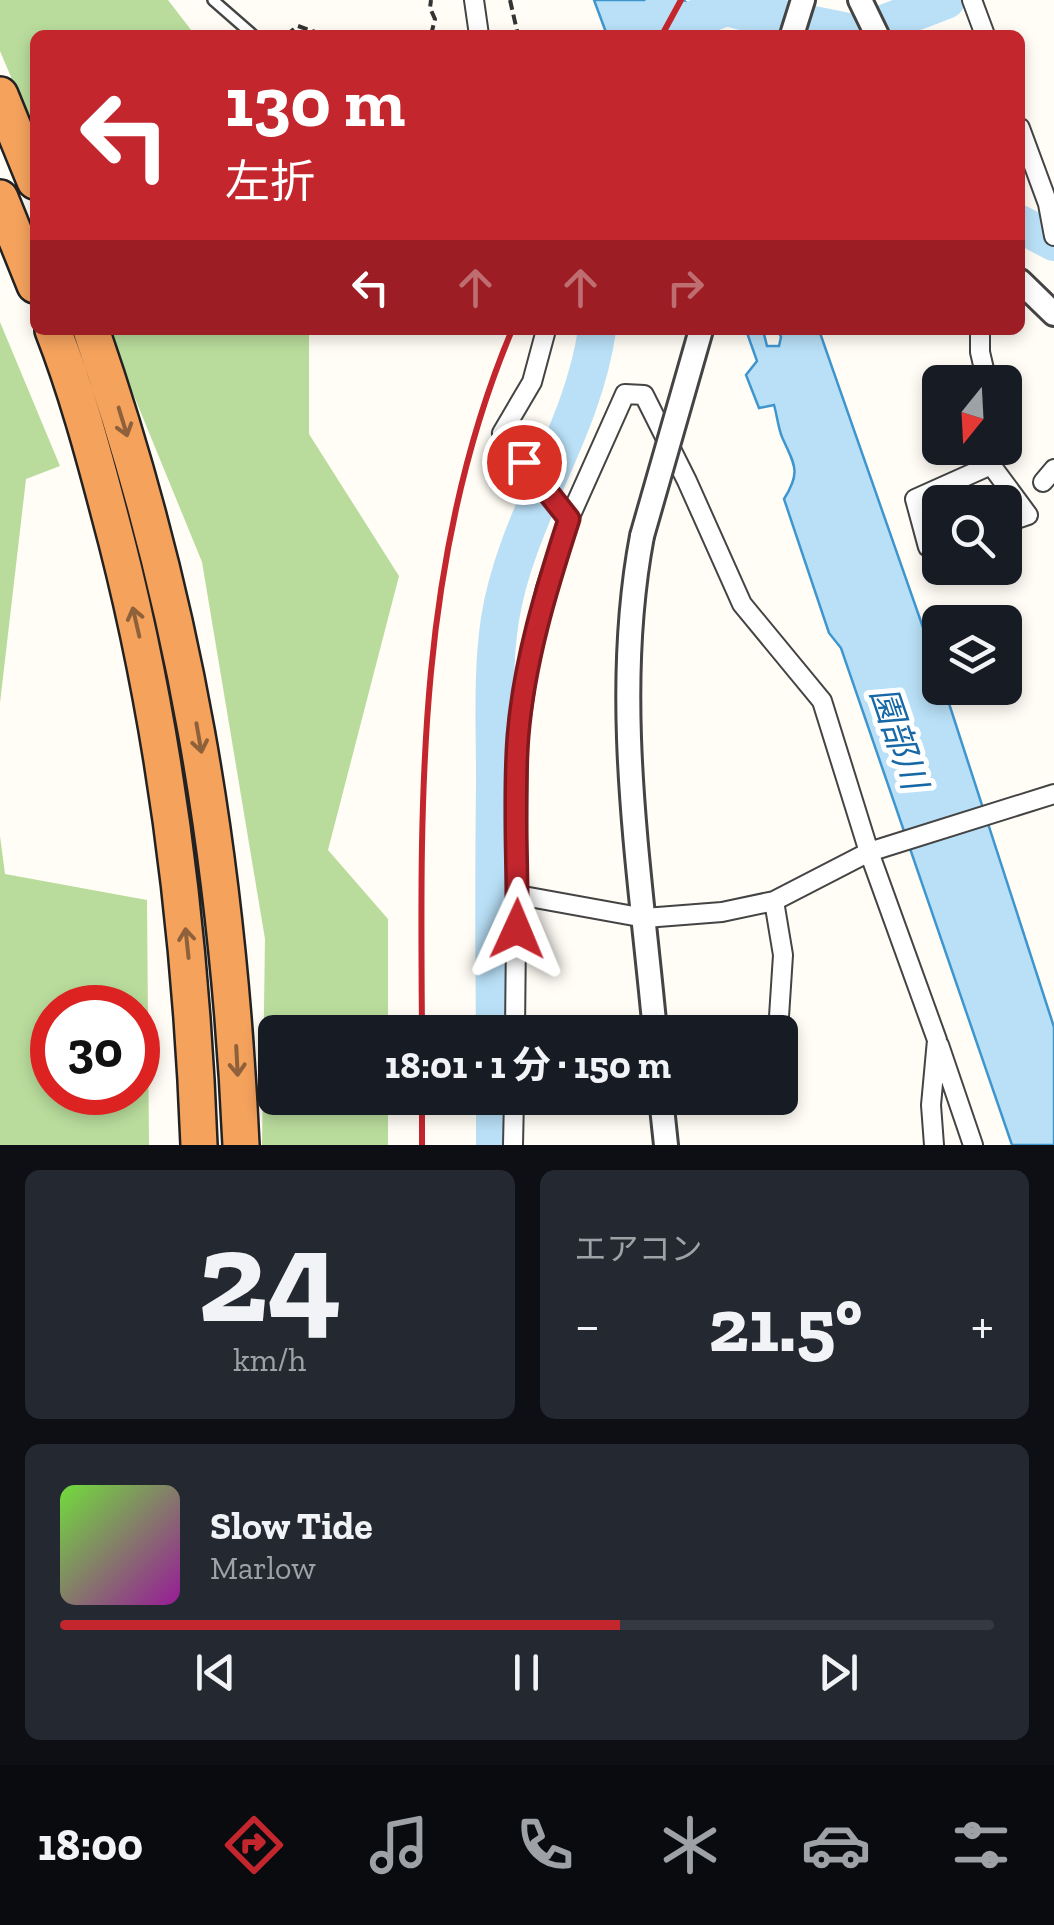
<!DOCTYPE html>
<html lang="ja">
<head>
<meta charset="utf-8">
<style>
	:root { --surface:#171b24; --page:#242831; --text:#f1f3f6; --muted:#9ea1a6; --line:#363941; --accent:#c4262e }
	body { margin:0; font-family:"Zilla Slab","Noto Sans JP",serif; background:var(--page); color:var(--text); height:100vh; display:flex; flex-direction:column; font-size:38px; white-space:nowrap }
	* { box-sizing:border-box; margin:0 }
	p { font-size:32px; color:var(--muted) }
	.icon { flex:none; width:55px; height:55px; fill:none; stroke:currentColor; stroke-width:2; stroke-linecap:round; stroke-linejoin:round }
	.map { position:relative; height:1145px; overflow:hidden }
	.details { display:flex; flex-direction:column; gap:25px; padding:25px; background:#0d0f14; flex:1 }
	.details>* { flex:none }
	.guide { position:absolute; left:30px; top:30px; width:995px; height:305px; border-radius:15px; box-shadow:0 5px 15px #0003; background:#c4262e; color:#fff; overflow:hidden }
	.needle { width:65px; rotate:198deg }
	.fabs { position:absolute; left:922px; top:365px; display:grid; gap:20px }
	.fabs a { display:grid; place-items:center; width:100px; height:100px; border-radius:15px; background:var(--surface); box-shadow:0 5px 15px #0003; font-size:50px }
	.speed { position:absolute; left:30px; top:985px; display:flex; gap:20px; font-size:50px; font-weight:700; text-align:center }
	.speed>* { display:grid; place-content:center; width:130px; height:130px; border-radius:50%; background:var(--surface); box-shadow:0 5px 15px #0003; line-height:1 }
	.speed .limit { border:15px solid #d22; background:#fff; color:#111 }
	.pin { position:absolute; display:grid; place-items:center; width:85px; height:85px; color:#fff; margin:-42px; border:5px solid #fff; border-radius:50%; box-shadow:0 2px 10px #0007 }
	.me { position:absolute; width:110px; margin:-55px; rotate:1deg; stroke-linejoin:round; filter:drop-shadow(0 0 8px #0008) }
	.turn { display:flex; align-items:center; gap:35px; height:210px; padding:0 30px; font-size:45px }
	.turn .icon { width:130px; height:130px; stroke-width:2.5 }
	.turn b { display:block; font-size:70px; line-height:85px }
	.lanes { display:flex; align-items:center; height:95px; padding:0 30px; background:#0003; justify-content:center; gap:50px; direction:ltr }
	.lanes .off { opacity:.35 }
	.big { font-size:75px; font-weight:700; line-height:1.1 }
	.details .tile { flex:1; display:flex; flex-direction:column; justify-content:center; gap:15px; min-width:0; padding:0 35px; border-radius:15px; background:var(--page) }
	.details .dial { align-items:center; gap:0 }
	.dial b { font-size:130px; line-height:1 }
	.song { display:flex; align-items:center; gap:30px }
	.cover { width:120px; height:120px; border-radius:15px; background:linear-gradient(135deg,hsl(100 70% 55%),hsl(300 70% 35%)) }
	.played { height:10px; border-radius:5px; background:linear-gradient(90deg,var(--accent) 60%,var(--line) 60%) }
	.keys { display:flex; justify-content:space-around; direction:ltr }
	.heat { display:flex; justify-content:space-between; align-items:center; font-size:55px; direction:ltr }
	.details .tiles { flex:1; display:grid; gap:25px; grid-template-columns:1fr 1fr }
	.tile:last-child { grid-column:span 2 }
	.trip { position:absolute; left:258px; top:1015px; width:540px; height:100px; border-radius:15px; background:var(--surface); box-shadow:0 5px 15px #0003; font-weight:700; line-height:100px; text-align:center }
	.dock { display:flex; height:160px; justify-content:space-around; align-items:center; background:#090b0e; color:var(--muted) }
	.dock .icon { width:70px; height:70px }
	.dock .on { color:var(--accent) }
	.dock b { font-size:45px; color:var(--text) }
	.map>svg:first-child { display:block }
</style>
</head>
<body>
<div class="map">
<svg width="1054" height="1145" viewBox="0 0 1054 1145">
	<rect width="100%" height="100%" fill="#fffdf5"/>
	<path fill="#b9dc9c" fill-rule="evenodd" d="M0 0H168L195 35H35V134L0 51Z
		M0 322 60 466 26 479 0 703Z
		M107 330H309V434L399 576 328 850 388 919V1032H275V1098H388V1145H262L265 939 202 562Z
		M0 836 5 874 147 900 149 1145H0ZM52 1008H138V1092H52Z"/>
	<path fill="#b9e0f7" stroke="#3f96cf" stroke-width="2.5" d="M594 0H683L710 19 715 35H607Z
		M746 330H763L767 346H779L781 337 778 330H819L940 676V688H944L1054 1027V1145H1012L841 648 829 633 784 499C802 471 794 464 782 437 778 427 777 415 774 405L759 408 746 375 757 361Z"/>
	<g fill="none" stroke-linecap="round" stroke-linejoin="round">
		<path stroke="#b9e0f7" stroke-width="38" d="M659 14 686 22 727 7 750 13 772 35
			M758 14 843 31
			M883 24 946 0
			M1020 224 1054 242
			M495 1032C494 948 494 864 495 780 495 727 492 671 500 619 516 518 583 431 597 330
			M495 1098V1145"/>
		<g stroke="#444" stroke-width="14">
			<path id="service" d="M213 0 253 35"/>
		</g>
		<g stroke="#444" stroke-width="22">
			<path id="minor" d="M474 0 479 35
				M972 0 985 35
				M1020 128 1048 204 1054 236
				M546 330 532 382 502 433 569 519
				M980 330V352L987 382
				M990 448 991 465 1028 515 1005 523
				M1043 482 1054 469
				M940 544 928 547 915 499 991 465
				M518 895 645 918 722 912 774 901 869 852 1054 794
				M774 901 783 955 778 1032
				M515 1032 518 737 529 661 546 588 569 519 625 394 644 395 687 481 742 604 822 701 869 852 937 1040 931 1105 934 1145
				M939 1045 973 1145
				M513 1145 514 1098"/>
		</g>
		<g stroke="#444" stroke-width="28">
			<path id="tertiary" d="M860 0 877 35
				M792 35 803 0
				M1020 281 1054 314
				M642 536C611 700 640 868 655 1032
				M661 1098 666 1145"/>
		</g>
		<g stroke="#222" stroke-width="40">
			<path id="motorway" d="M0 95 35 181
				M0 198 35 285
				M53 330C76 389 93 451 109 512 165 719 191 931 199 1145
				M91 330C185 601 228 859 241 1145"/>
		</g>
		<path stroke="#333" stroke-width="4" stroke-dasharray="10 5" stroke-linecap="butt" d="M510 0 518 35
			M286 35 298 26 324 35
			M431 35 435 19 430 8 431 0"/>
		<use href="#service" stroke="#fff" stroke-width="9"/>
		<use href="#minor" stroke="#fff" stroke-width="18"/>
		<use href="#tertiary" stroke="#fff" stroke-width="22"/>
		<use href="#motorway" stroke="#f5a25d" stroke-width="35"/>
		<path stroke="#c4262e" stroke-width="6" d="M662 35 681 0
			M422 1032C420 793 417 555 512 330
			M422 1145V1098"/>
		<g stroke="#444" stroke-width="28" stroke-linecap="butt">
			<path id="tertiary-bridge" d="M642 536 701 330"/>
		</g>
		<use href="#tertiary-bridge" stroke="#fff" stroke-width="22"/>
	</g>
	<defs><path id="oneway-shaft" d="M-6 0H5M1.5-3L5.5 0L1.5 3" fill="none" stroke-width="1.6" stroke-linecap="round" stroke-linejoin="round" transform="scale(2.5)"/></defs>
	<g stroke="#8e613b">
		<use href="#oneway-shaft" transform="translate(123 422) rotate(73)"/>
		<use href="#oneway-shaft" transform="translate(136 622) rotate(-103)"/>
		<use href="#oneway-shaft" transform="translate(199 738) rotate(80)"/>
		<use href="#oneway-shaft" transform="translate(187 943) rotate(-96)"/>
		<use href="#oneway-shaft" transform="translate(237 1061) rotate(87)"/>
	</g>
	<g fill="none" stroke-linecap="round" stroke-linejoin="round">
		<g stroke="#7f191e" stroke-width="25">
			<path id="route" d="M517 929C518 865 513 800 518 736 524 662 546 590 569 519L524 462"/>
		</g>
		<use href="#route" stroke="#c4262e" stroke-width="18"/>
	</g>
	<g text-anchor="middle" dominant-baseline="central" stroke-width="10" stroke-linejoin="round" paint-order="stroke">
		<g font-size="35" font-style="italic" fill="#1768a6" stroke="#fff">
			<text transform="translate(899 738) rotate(71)">園部川</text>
		</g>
	</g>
</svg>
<div class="fabs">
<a><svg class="needle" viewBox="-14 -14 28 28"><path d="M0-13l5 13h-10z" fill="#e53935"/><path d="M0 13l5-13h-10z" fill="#9ea1a6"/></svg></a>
<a><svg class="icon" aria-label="search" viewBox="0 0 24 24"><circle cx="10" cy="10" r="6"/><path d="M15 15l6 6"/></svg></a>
<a><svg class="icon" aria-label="layers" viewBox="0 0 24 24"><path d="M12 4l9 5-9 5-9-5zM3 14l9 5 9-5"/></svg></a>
</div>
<div class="speed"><div class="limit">30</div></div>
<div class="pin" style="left:524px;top:462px;background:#d93025"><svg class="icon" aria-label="arrive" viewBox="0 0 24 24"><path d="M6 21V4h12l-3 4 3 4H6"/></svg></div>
<svg class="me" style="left:517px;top:929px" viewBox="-20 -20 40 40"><path d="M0-17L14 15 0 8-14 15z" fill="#c4262e" stroke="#fff" stroke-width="4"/></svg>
<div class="trip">18:01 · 1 分 · 150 m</div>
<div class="guide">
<div class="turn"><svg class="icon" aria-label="left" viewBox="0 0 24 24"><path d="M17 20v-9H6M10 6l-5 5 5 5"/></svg><div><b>130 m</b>左折</div></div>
<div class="lanes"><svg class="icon" aria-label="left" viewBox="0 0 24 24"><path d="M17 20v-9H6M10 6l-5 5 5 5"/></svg><svg class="icon off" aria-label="ahead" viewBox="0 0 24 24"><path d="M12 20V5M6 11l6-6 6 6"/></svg><svg class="icon off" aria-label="ahead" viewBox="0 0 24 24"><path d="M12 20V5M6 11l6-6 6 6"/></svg><svg class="icon off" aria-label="right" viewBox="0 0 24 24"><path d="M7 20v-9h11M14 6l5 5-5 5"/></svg></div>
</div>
</div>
<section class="details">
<div class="tiles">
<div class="tile dial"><b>24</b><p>km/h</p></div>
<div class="tile"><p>エアコン</p>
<div class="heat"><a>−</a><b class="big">21.5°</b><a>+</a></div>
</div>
<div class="tile">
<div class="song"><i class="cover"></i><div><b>Slow Tide</b><p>Marlow</p></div></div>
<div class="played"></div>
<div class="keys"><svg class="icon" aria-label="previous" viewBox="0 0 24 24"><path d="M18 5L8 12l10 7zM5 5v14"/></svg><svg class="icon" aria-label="pause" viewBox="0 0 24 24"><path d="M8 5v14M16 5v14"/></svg><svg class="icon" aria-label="next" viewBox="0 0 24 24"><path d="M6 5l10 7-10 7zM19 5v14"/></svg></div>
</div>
</div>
</section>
<nav class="dock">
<b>18:00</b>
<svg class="icon on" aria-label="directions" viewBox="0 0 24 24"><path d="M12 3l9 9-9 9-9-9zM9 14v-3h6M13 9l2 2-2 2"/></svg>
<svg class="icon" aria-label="music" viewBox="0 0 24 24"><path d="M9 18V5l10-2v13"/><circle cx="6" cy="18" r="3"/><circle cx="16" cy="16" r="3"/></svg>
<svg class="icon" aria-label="phone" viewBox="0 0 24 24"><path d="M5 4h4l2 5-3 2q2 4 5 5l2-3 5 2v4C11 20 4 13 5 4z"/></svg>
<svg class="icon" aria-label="climate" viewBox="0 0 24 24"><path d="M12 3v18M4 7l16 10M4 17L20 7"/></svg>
<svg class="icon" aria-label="car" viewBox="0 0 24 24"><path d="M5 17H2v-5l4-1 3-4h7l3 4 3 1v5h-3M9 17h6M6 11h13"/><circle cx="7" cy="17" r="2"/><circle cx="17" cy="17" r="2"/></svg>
<svg class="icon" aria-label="filters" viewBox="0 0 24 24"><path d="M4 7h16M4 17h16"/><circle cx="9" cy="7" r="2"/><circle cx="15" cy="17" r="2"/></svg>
</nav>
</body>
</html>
